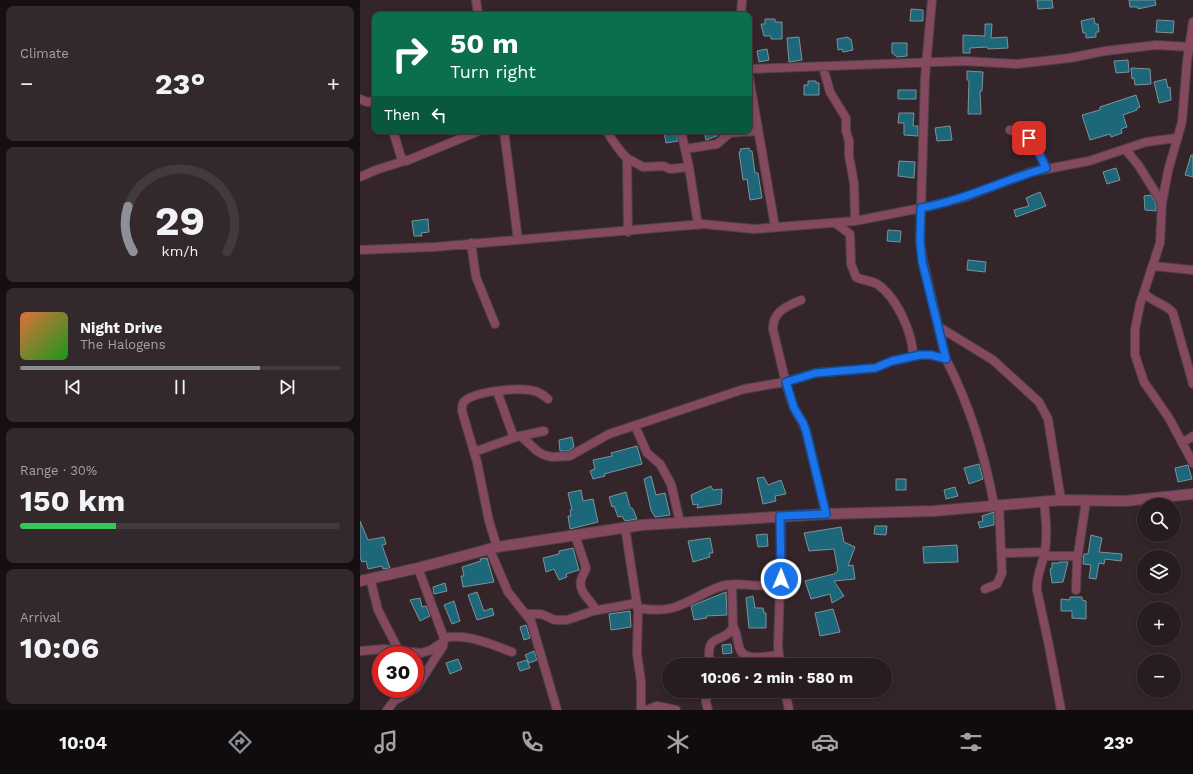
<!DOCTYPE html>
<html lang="en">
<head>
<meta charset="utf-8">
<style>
	:root { --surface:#271c20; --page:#33292d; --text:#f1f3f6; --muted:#a4a1a5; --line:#433a3e; --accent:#8c9099 }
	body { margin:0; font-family:"Work Sans",sans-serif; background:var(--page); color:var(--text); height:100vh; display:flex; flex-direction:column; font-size:15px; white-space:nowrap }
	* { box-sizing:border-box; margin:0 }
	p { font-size:13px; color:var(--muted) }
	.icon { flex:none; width:22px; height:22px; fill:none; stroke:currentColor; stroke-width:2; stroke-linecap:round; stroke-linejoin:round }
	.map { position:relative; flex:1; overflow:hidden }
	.panel { display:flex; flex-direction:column; gap:6px; padding:6px; background:#150f12; width:360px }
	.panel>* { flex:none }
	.hud { position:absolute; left:12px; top:12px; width:380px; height:122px; border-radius:8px; box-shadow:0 2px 6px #0003,0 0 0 1px var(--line); background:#0b6e4f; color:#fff; overflow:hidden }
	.buttons { position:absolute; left:777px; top:498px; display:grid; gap:8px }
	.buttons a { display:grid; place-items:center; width:44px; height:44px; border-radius:50%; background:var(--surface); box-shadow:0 2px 6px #0003,0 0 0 1px var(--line); font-size:20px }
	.speed { position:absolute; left:12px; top:646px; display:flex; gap:8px; font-size:20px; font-weight:700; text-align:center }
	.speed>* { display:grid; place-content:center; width:52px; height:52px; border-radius:50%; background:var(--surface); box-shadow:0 2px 6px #0003,0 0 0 1px var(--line); line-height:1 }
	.speed .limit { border:6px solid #d22; background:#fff; color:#111 }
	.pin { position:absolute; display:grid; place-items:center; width:34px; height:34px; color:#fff; margin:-17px; border-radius:8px; box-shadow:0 2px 6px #0006 }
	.me { position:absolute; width:44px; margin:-22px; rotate:1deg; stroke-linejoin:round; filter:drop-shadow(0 0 3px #0008) }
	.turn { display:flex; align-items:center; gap:14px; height:84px; padding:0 12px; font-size:18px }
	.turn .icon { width:52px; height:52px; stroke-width:2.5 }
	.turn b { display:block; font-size:28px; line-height:34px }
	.then { display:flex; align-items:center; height:38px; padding:0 12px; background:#0003; gap:8px; font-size:15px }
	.big { font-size:30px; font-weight:700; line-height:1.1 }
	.panel .card { flex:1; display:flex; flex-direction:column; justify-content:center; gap:6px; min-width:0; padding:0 14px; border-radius:8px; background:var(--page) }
	.panel .dial { align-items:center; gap:0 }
	.dial svg { height:104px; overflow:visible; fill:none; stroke:var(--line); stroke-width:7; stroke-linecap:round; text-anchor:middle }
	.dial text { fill:var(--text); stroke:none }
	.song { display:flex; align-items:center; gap:12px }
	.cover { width:48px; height:48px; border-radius:6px; background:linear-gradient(135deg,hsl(20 70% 55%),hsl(120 70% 35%)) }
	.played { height:4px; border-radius:2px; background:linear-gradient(90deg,var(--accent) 75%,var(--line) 75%) }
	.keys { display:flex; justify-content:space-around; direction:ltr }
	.heat { display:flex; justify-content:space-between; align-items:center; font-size:22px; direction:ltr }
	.charge { height:6px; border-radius:3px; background:linear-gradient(90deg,#34c759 30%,var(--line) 0) }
	.trip { position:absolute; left:302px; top:658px; width:230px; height:40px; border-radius:20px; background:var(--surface); box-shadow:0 2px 6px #0003,0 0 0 1px var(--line); font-weight:700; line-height:40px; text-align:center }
	.menu { display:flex; height:64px; justify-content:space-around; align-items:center; background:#100b0d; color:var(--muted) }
	.menu .icon { width:28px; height:28px }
	.menu .active { color:var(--accent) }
	.menu b { font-size:18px; color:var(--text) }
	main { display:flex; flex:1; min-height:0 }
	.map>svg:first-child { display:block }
</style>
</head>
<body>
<main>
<section class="panel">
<div class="card"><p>Climate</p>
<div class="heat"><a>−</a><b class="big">23°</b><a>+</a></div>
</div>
<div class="card dial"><svg viewBox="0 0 100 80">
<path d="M14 69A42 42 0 1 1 86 69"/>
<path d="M14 69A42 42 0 0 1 10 34" stroke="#8c9099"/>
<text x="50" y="56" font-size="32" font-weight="700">29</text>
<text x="50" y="72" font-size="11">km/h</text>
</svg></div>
<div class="card">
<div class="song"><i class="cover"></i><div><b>Night Drive</b><p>The Halogens</p></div></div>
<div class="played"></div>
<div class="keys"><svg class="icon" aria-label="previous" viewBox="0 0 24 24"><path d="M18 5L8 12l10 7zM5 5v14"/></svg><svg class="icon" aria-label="pause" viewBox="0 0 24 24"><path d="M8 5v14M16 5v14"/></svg><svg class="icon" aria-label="next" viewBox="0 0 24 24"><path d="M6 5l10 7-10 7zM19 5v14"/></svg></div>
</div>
<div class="card"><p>Range · 30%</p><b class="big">150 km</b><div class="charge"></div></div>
<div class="card"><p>Arrival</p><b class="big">10:06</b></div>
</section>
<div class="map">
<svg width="833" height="710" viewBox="0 0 833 710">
	<rect width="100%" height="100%" fill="#34252a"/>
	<path fill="#1d677a" stroke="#7e9298" d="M677 0H692L693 8 678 9Z
		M769 0H795L796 5 778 9V7H770Z
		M551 9 563 10V21H550Z
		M734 18 735 24H738L739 32H736V37L726 38V33H723L721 21Z
		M405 19H415V22H422V39H411V36H404L401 24H405Z
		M797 20 814 21 813 33 796 32Z
		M625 24H632L631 38 647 37 648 48 628 49 627 47 610 48V53H603V35L625 36Z
		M439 37 442 60 429 62 427 38Z
		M488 37 489 39H491L493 50 483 52 482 49 478 50 477 39Z
		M532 43H547V56L537 57 532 53Z
		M407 49 409 60 399 62 397 51Z
		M768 60 769 72 756 73 754 61Z
		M771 68 790 69 791 84 775 85 774 78 772 79Z
		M607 71 623 72 622 91H620L621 114H608L609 80H607Z
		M806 79 808 88 810 87 811 100 799 103 794 82Z
		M448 81H456V83H459V95H444V85H448Z
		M538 90H556V99H538Z
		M776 95 780 107 777 108V110L763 115 767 127 761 129 762 133 751 137 750 134 730 140 722 115 740 110V107Z
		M539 113H554L553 126H558V136L544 135V123H538Z
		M590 126 592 140 577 141 575 128Z
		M316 131 318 141 306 143 304 132Z
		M344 131H357V136L346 140Z
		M389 148 390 151H392L395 173H398L402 198 390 200 387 179 383 180 379 152 381 151 380 149Z
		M831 155H833V177L825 175Z
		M539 161 555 162 554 178 538 176Z
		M756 168 760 180 747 184 743 172Z
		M680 192 686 206 656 217 654 210 669 206 666 198Z
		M791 195 796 204V211L785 210 784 196Z
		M68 219 69 232 61 233 62 236H54L52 221Z
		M528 230 541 231 540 242 527 241Z
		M608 260 626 262 625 272 607 270Z
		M212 437 214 447 208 451H200L199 440Z
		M277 446 282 464 244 474 245 476 233 479 230 471 235 469 233 460 252 456 251 453Z
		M619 464 623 479 609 484 604 468Z
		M828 465 832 479 818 482 815 468Z
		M291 476 296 495 305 493 310 515 295 517 291 510 284 479Z
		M404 477 408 485 421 480 426 494 415 496 416 501 403 504 397 478Z
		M536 479H546V490H536Z
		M351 486 353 490 362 489 361 504 337 508 338 504 333 505 331 495Z
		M595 487 598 496 586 499 584 490Z
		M221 490 223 501 233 499 238 522 210 529 208 516H211L210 510H212L208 493Z
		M266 492 270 507 273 509 277 519 265 521 262 516 258 517 254 506 252 507 249 497Z
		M634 512V525L620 528 618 522 623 521 622 516Z
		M0 521 8 540 24 537 26 544 22 545 30 568 23 569 22 566 8 569 6 561 2 562 0 558Z
		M515 526H527L526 535 514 534Z
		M481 527 484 542 495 547 488 566 493 565 495 579 474 581 484 596 472 603 470 594 451 599 445 581 474 574 478 571 474 549 449 551 444 533Z
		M407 534 408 546 398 547 396 535Z
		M731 535 742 538 739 552 762 554 761 561 745 559 744 564 739 563 736 579 729 578 731 565 723 564 724 554H728Z
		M350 538 353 553H349L350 557 333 562 328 541Z
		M597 545 598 562 564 563 563 547Z
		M213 548 219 570 206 574 207 577 199 580 194 569 186 572 183 558 199 554V551Z
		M127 558 134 582 103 587 101 576H104L102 567 121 561 120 559Z
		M699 562H708L703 582 692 583 690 569 692 568V563H699Z
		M85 583 87 591 74 594 73 587Z
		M117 592 124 611 132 608 134 615 117 620 108 595Z
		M366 592 367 615 346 616 347 618 334 620 331 606Z
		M393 596 395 608H403L404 613H406V628H389L386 598Z
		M710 597H722V600L726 601V619L712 618V611H701V599L710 600Z
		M60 598 62 607 66 606 70 616 60 621 50 600Z
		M94 601 100 621 92 624 84 605Z
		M473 609 480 632 460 636 455 613Z
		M270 611 271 627 251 630 249 614Z
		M166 625 170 638 164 640 160 627Z
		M371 644 372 653 363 654 362 645Z
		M174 651 177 660 169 663 165 655Z
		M98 659 102 669 90 674 86 663Z
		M167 660 170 668 160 671 157 663Z"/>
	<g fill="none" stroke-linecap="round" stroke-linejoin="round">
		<g stroke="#504146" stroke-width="10">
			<path id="minor" d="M116 0 118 15
				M572 0 565 78 560 241 563 261 586 359
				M381 15 382 0
				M833 22 827 61 822 122 808 171 802 203 800 243 780 304 775 330V355L784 382 809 418 833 463
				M463 67 470 92 486 118V131L489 141V156L494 183 495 221
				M389 69 604 61 657 64 710 58 745 51 796 45 830 47
				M389 77 415 227
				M0 99 7 102 15 101
				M650 130C671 135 678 150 686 168
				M33 131 41 157 46 161 119 131
				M144 131 158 240
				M248 131C248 136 263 155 267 158L268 232
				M321 131 329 167 338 225
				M325 149 357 144 370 133 397 131
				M766 150 779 166 802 203
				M267 158 283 167 303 166 310 169 329 167
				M0 177 16 170 44 161
				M475 223 490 234 491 264 496 277C503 281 510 280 517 284 536 296 553 333 553 356
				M111 243 116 277 135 324
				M0 250 74 247 343 224 394 229 495 221 571 206 603 198 671 172 729 161 786 142 817 138
				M793 266 833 270
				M784 293C793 303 807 304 813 313L833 384
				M441 300C427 306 412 312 413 330 420 355 424 382 433 406 437 415 443 422 446 431L466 514
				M579 327 633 360 679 402 688 419 701 500
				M137 391 154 438
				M275 426 287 453 300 464 311 484 320 522
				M161 436 177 451 184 455 192 457 210 456 249 434 384 389 425 382 456 373 515 368 532 361 560 355H571L586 359C609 404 625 455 634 505
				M822 443 833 436
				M114 452 156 437 184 431
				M684 502C686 520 688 538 684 556 681 568 676 577 677 590L689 646 701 710
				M265 527 278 611 277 654 281 681V710
				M215 535 226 568C225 572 222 576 221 580 218 592 231 600 236 610
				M137 547 129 521 117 462 102 411C102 407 102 402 106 400 118 391 160 387 174 391 180 392 183 395 188 399
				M129 548 148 592 171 621 197 710
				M641 552 649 553 684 552
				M684 556H718
				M10 578 18 610 39 651
				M625 589 637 584 642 573 639 504
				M716 590 717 561 726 501
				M278 608C289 610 301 611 312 608 331 603 347 589 366 585 390 581 396 592 421 579
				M167 614H181L195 620H207L233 611 277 603
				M373 626C377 633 377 639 379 647 383 663 406 656 418 655
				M84 638C107 633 130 644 152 652
				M0 651 24 649 61 653 71 650 84 641
				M350 665C345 630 361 646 373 628L372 585
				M420 665 418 646 421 558V516
				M347 691 346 702 348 710
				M425 691 429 710
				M27 710 34 701 56 688 83 646 84 638 58 568
				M287 710 297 706 316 710"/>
		</g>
		<g stroke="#504146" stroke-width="12">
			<path id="tertiary" d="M0 581 58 568 137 547 282 525 466 514 574 511 701 500 765 501 833 494"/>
		</g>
		<use href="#minor" stroke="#84495e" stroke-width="8"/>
		<use href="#tertiary" stroke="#84495e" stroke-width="10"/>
	</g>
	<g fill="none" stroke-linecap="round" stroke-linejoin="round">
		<g stroke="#114b97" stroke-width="10">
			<path id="route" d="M421 579 420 516 466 514 446 431 443 423 434 408 426 382 456 373 515 368 532 361 560 355H571L586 359 562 261 560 241 561 208C605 200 644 180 686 168L678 151 669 138"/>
		</g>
		<use href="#route" stroke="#1a73e8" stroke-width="7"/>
	</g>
</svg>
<div class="buttons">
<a><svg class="icon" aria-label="search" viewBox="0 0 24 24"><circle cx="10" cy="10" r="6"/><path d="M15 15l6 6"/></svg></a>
<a><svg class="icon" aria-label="layers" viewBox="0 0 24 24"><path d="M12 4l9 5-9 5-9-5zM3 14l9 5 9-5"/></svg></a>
<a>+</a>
<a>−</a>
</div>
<div class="speed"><div class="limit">30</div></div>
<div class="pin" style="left:669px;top:138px;background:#d93025"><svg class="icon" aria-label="arrive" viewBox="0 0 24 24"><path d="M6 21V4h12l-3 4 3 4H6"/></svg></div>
<svg class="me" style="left:421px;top:579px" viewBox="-20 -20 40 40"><circle r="17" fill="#1a73e8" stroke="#fff" stroke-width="3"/><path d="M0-11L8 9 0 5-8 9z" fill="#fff"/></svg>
<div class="trip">10:06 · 2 min · 580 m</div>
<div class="hud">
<div class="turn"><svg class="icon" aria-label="right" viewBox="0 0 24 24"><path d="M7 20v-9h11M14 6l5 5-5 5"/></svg><div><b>50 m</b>Turn right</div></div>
<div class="then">Then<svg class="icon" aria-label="left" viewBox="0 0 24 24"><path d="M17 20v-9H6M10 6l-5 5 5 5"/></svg></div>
</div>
</div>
</main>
<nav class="menu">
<b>10:04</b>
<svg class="icon active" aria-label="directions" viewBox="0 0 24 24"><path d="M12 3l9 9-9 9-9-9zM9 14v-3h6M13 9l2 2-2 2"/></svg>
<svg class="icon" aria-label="music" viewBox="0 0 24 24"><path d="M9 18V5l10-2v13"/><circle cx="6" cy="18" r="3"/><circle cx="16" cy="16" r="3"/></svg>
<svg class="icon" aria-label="phone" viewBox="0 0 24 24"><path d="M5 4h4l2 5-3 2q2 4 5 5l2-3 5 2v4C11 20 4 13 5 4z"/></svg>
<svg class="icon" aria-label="climate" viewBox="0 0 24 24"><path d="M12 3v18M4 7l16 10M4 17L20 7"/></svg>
<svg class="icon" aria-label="car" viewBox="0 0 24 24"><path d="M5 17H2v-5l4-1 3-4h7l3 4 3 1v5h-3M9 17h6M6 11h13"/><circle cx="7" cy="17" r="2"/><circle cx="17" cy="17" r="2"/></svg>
<svg class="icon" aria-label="filters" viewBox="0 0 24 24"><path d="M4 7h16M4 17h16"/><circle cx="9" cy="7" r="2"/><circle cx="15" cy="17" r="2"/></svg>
<b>23°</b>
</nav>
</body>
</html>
